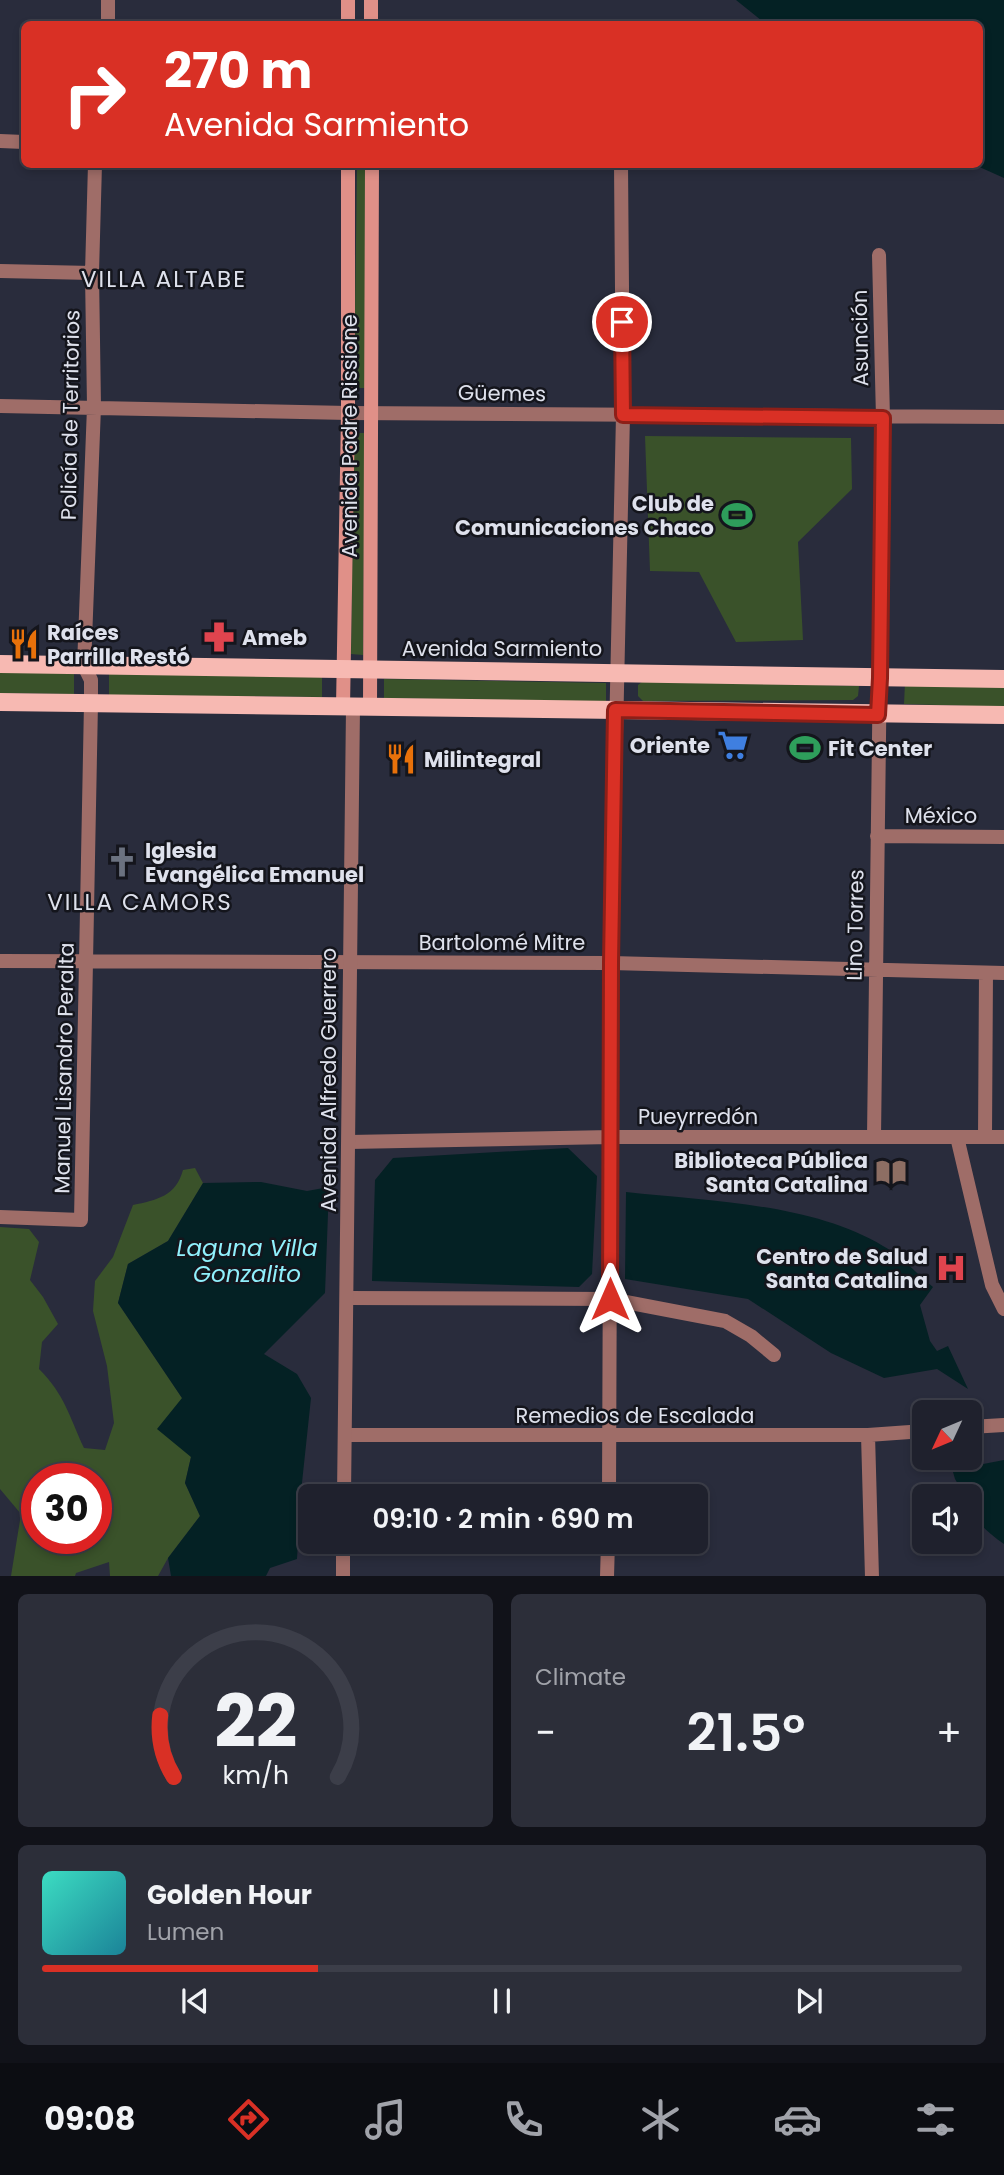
<!DOCTYPE html>
<html lang="en">
<head>
<meta charset="utf-8">
<style>
	:root { --surface:#1f212d; --page:#2c2e39; --text:#f1f3f6; --muted:#a1a3aa; --line:#3c3e49; --accent:#d93025 }
	body { margin:0; font-family:Poppins,sans-serif; background:var(--page); color:var(--text); height:100vh; display:flex; flex-direction:column; font-size:26px; white-space:nowrap }
	* { box-sizing:border-box; margin:0 }
	p { font-size:23px; color:var(--muted) }
	.icon { flex:none; width:38px; height:38px; fill:none; stroke:currentColor; stroke-width:2; stroke-linecap:round; stroke-linejoin:round }
	.map { position:relative; height:1576px; overflow:hidden }
	.panel { display:flex; flex-direction:column; gap:18px; padding:18px; background:#111219; flex:1 }
	.panel>* { flex:none }
	.guide { position:absolute; left:21px; top:21px; width:962px; height:147px; border-radius:10px; box-shadow:0 4px 10px #0003,0 0 0 2px var(--line); background:#d93025; color:#fff; overflow:hidden }
	.needle { width:46px; rotate:226deg }
	.controls { position:absolute; left:912px; top:1400px; display:grid; gap:14px }
	.controls a { display:grid; place-items:center; width:70px; height:70px; border-radius:10px; background:var(--surface); box-shadow:0 4px 10px #0003,0 0 0 2px var(--line); font-size:35px }
	.speed { position:absolute; left:21px; top:1463px; display:flex; gap:14px; font-size:35px; font-weight:700; text-align:center }
	.speed>* { display:grid; place-content:center; width:91px; height:91px; border-radius:50%; background:var(--surface); box-shadow:0 4px 10px #0003,0 0 0 2px var(--line); line-height:1 }
	.speed .limit { border:10px solid #d22; background:#fff; color:#111 }
	.pin { position:absolute; display:grid; place-items:center; width:60px; height:60px; color:#fff; margin:-30px; border:4px solid #fff; border-radius:50%; box-shadow:0 2px 7px #0007 }
	.me { position:absolute; width:77px; margin:-38px; rotate:0deg; stroke-linejoin:round; filter:drop-shadow(0 0 5px #0008) }
	.turn { display:flex; align-items:center; gap:24px; height:147px; padding:0 28px; font-size:32px }
	.turn .icon { width:91px; height:91px; stroke-width:2.5 }
	.turn b { display:block; font-size:49px; line-height:60px }
	.big { font-size:52px; font-weight:600; line-height:1.1 }
	.panel .tile { flex:1; display:flex; flex-direction:column; justify-content:center; gap:10px; min-width:0; padding:0 24px; border-radius:10px; background:var(--page) }
	.panel .dial { align-items:center; gap:0 }
	.dial svg { height:182px; overflow:visible; fill:none; stroke:var(--line); stroke-width:7; stroke-linecap:round; text-anchor:middle }
	.dial text { fill:var(--text); stroke:none }
	.song { display:flex; align-items:center; gap:21px }
	.cover { width:84px; height:84px; border-radius:10px; background:linear-gradient(135deg,hsl(170 70% 55%),hsl(190 70% 35%)) }
	.played { height:7px; border-radius:4px; background:linear-gradient(90deg,var(--accent) 30%,var(--line) 30%) }
	.keys { display:flex; justify-content:space-around; direction:ltr }
	.heat { display:flex; justify-content:space-between; align-items:center; font-size:38px; direction:ltr }
	.panel .tiles { flex:1; display:grid; gap:18px; grid-template-columns:1fr 1fr }
	.tile:last-child { grid-column:span 2 }
	.trip { position:absolute; left:298px; top:1484px; width:410px; height:70px; border-radius:10px; background:var(--surface); box-shadow:0 4px 10px #0003,0 0 0 2px var(--line); font-weight:600; line-height:70px; text-align:center }
	.tabs { display:flex; height:112px; justify-content:space-around; align-items:center; background:#0c0d12; color:var(--muted) }
	.tabs .icon { width:49px; height:49px }
	.tabs .on { color:var(--accent) }
	.tabs b { font-size:32px; color:var(--text) }
	.map>svg:first-child { display:block }
</style>
</head>
<body>
<div class="map">
<svg width="1004" height="1577" viewBox="0 0 1004 1577">
	<rect width="100%" height="100%" fill="#292c3c"/>
	<path fill="#3a522a" fill-rule="evenodd" d="M357 166H368L366 388H354Z
		M354 433H365L363 655 351 654Z
		M645 436 851 438 852 489 798 542 803 640 736 642 699 572 650 571Z
		M0 672 74 673V694L0 693Z
		M109 674 322 675V697L109 695Z
		M384 679 606 683V703L384 698Z
		M643 681 859 686 858 696 853 700 643 701 638 696V685Z
		M905 683 1004 686V707L904 704Z
		M195 1168 203 1183 168 1241 128 1264 118 1303 182 1398 191 1457 185 1483 200 1516 168 1558 158 1576H110L109 1562 76 1573 75 1576H11L21 1514 0 1489V1227L29 1229 39 1242 30 1280 43 1297 58 1324 42 1342 39 1369C65 1395 69 1416 84 1448L105 1450 114 1423 107 1366 93 1311 95 1281 113 1257 133 1205C157 1200 176 1196 183 1170ZM37 1479H96V1538H37Z"/>
	<path fill="#042124" d="M736 0H1004V178L975 165 980 164V24H766Z
		M568 1148 597 1176 592 1274 579 1287 372 1281 375 1180 393 1158Z
		M261 1182 307 1191 329 1187 325 1293 264 1354 297 1374 311 1398 301 1492 297 1559 270 1568 266 1576H171L168 1558 200 1516 185 1483 191 1457 157 1429 182 1398 118 1303 128 1264 168 1241 203 1183Z
		M626 1192C707 1201 812 1203 883 1246 901 1256 917 1274 933 1287L920 1305 930 1341 937 1351 948 1346 968 1389 937 1369 884 1378 831 1353 748 1299 625 1279Z
		M970 1445 978 1465 1004 1460V1544C987 1532 970 1519 970 1496H965L955 1479 949 1458H970Z"/>
	<g fill="none" stroke-linecap="round" stroke-linejoin="round">
		<path stroke="#9f6d68" stroke-width="14" d="M108 0V24
			M0 141 24 142
			M0 271 92 273
			M0 406 348 413 1004 417
			M877 836 1004 837
			M0 961 611 963 1004 973
			M874 1137 883 418 879 255
			M957 1137 992 1285 1004 1309
			M985 1137 986 973
			M349 1142 611 1137H1004
			M0 1217 81 1220 91 703V680L84 666 94 407 92 273 95 164
			M347 1298 610 1299 725 1321 751 1336 774 1355
			M970 1427 1004 1425
			M345 1435H868L924 1431
			M868 1435 872 1577
			M609 1496 611 963 623 415 621 164
			M607 1577 608 1542"/>
		<path stroke="#9f6d68" stroke-width="14" d="M344 1496 353 707
			M343 1577V1542"/>
		<path stroke="#e09088" stroke-width="14" d="M348 0V24
			M371 0V24
			M343 707 348 413V164
			M370 707 372 164"/>
		<path stroke="#f7b9b2" stroke-width="18" d="M0 664 1004 679
			M0 702 1004 715"/>
	</g>
	<g fill="none" stroke-linecap="round" stroke-linejoin="round">
		<g stroke="#8d1f18" stroke-width="18">
			<path id="route" d="M610 1299 611 963 615 710 878 715 880 678 883 418 623 415 622 322"/>
		</g>
		<use href="#route" stroke="#d93025" stroke-width="12"/>
	</g>
	<defs>
		<g id="stadium-bare" transform="scale(2.415)"><path d="M0-5a6.5 5 0 1 0 0 10a6.5 5 0 1 0 0-10ZM-3.5-1.8h7v3.6h-7Z" fill="#2e9e5b" stroke="#14151c" stroke-width="2.5" paint-order="stroke"/></g>
		<g id="pharmacy-bare" transform="scale(2.415)"><path d="M-2-6h4v4h4v4h-4v4h-4v-4h-4v-4h4Z" fill="#e0444e" stroke="#14151c" stroke-width="2.5" paint-order="stroke"/></g>
		<g id="restaurant-bare" transform="scale(2.415)"><path d="M-5-6h1v4h1v-4h1v4h1v-4h1v5L-1.5 .5V6h-2V.5L-5-1ZM5-6V6H3V1.5H1.5Q1.5-4 5-6Z" fill="#e8710a" stroke="#14151c" stroke-width="2.5" paint-order="stroke"/></g>
		<g id="supermarket-bare" transform="scale(2.415)"><path d="M-6-5.5h2.5l.6 2H6L4.5 2H-2.5L-4.4-4H-6ZM-1.5 3.2a1.3 1.3 0 1 0 .1 0ZM3 3.2a1.3 1.3 0 1 0 .1 0Z" fill="#3f7fe0" stroke="#14151c" stroke-width="2.5" paint-order="stroke"/></g>
		<g id="church-bare" transform="scale(2.415)"><path d="M-1.2-6h2.4v3.5h3.3v2.4h-3.3V6h-2.4V-.1h-3.3v-2.4h3.3Z" fill="#6b7280" stroke="#14151c" stroke-width="2.5" paint-order="stroke"/></g>
		<g id="library-bare" transform="scale(2.415)"><path d="M-6-4Q-3-5.5-.7-3.5V5Q-3 3-6 4ZM6-4Q3-5.5 .7-3.5V5Q3 3 6 4Z" fill="#8d6e63" stroke="#14151c" stroke-width="2.5" paint-order="stroke"/></g>
		<g id="hospital-bare" transform="scale(2.415)"><path d="M-5-5h3v3.5h4V-5h3V5h-3V1.5h-4V5h-3Z" fill="#e0444e" stroke="#14151c" stroke-width="2.5" paint-order="stroke"/></g>
	</defs>
	<g fill-rule="evenodd">
		<use href="#stadium-bare" x="737" y="515"/>
		<use href="#pharmacy-bare" x="219" y="637"/>
		<use href="#restaurant-bare" x="24" y="644"/>
		<use href="#supermarket-bare" x="733" y="745"/>
		<use href="#stadium-bare" x="805" y="748"/>
		<use href="#restaurant-bare" x="401" y="759"/>
		<use href="#church-bare" x="122" y="862"/>
		<use href="#library-bare" x="891" y="1172"/>
		<use href="#hospital-bare" x="951" y="1268"/>
	</g>
	<g text-anchor="middle" dominant-baseline="central" stroke-width="5" stroke-linejoin="round" paint-order="stroke">
		<g font-size="21" fill="#dee1ec" stroke="#14151c">
			<text transform="translate(860 338) rotate(-91)">Asunción</text>
			<text transform="translate(502 393) rotate(1)">Güemes</text>
			<text transform="translate(70 415) rotate(-89)">Policía de Territorios</text>
			<text transform="translate(349 436) rotate(-90)">Avenida Padre Rissione</text>
			<text x="502" y="648">Avenida Sarmiento</text>
			<text x="941" y="815">México</text>
			<text transform="translate(855 925) rotate(-89)">Lino Torres</text>
			<text x="502" y="942">Bartolomé Mitre</text>
			<text transform="translate(64 1068) rotate(-89)">Manuel Lisandro Peralta</text>
			<text transform="translate(328 1080) rotate(-90)">Avenida Alfredo Guerrero</text>
			<text x="698" y="1116">Pueyrredón</text>
			<text x="635" y="1415">Remedios de Escalada</text>
		</g>
		<g font-size="21" font-weight="bold" fill="#dee1ec" stroke="#14151c" text-anchor="start">
			<text x="714" y="503" text-anchor="end">Club de<tspan x="714" dy="24">Comunicaciones Chaco</tspan></text>
			<text x="47" y="632">Raíces<tspan x="47" dy="24">Parrilla Restó</tspan></text>
			<text x="242" y="637">Ameb</text>
			<text x="710" y="745" text-anchor="end">Oriente</text>
			<text x="828" y="748">Fit Center</text>
			<text x="424" y="759">Milintegral</text>
			<text x="145" y="850">Iglesia<tspan x="145" dy="24">Evangélica Emanuel</tspan></text>
			<text x="868" y="1160" text-anchor="end">Biblioteca Pública<tspan x="868" dy="24">Santa Catalina</tspan></text>
			<text x="928" y="1256" text-anchor="end">Centro de Salud<tspan x="928" dy="24">Santa Catalina</tspan></text>
		</g>
		<g font-size="23" letter-spacing="2" fill="#dee1ec" stroke="#14151c">
			<text x="164" y="279">VILLA ALTABE</text>
			<text x="140" y="902">VILLA CAMORS</text>
		</g>
		<g font-size="23" font-style="italic" fill="#90f0fc" stroke="#14151c">
			<text x="247" y="1248">Laguna Villa<tspan x="247" dy="26">Gonzalito</tspan></text>
		</g>
	</g>
</svg>
<div class="controls">
<a><svg class="needle" viewBox="-14 -14 28 28"><path d="M0-13l5 13h-10z" fill="#e53935"/><path d="M0 13l5-13h-10z" fill="#a1a3aa"/></svg></a>
<a><svg class="icon" aria-label="sound" viewBox="0 0 24 24"><path d="M4 9h4l5-4v14l-5-4H4zM17 9q2 3 0 6"/></svg></a>
</div>
<div class="speed"><div class="limit">30</div></div>
<div class="pin" style="left:622px;top:322px;background:#d93025"><svg class="icon" aria-label="arrive" viewBox="0 0 24 24"><path d="M6 21V4h12l-3 4 3 4H6"/></svg></div>
<svg class="me" style="left:610px;top:1299px" viewBox="-20 -20 40 40"><path d="M0-17L14 15 0 8-14 15z" fill="#d93025" stroke="#fff" stroke-width="4"/></svg>
<div class="trip">09:10 · 2 min · 690 m</div>
<div class="guide">
<div class="turn"><svg class="icon" aria-label="right" viewBox="0 0 24 24"><path d="M7 20v-9h11M14 6l5 5-5 5"/></svg><div><b>270 m</b>Avenida Sarmiento</div></div>
</div>
</div>
<section class="panel">
<div class="tiles">
<div class="tile dial"><svg viewBox="0 0 100 80">
<path d="M14 69A42 42 0 1 1 86 69"/>
<path d="M14 69A42 42 0 0 1 8 42" stroke="#d93025"/>
<text x="50" y="56" font-size="32" font-weight="700">22</text>
<text x="50" y="72" font-size="11">km/h</text>
</svg></div>
<div class="tile"><p>Climate</p>
<div class="heat"><a>−</a><b class="big">21.5°</b><a>+</a></div>
</div>
<div class="tile">
<div class="song"><i class="cover"></i><div><b>Golden Hour</b><p>Lumen</p></div></div>
<div class="played"></div>
<div class="keys"><svg class="icon" aria-label="previous" viewBox="0 0 24 24"><path d="M18 5L8 12l10 7zM5 5v14"/></svg><svg class="icon" aria-label="pause" viewBox="0 0 24 24"><path d="M8 5v14M16 5v14"/></svg><svg class="icon" aria-label="next" viewBox="0 0 24 24"><path d="M6 5l10 7-10 7zM19 5v14"/></svg></div>
</div>
</div>
</section>
<nav class="tabs">
<b>09:08</b>
<svg class="icon on" aria-label="directions" viewBox="0 0 24 24"><path d="M12 3l9 9-9 9-9-9zM9 14v-3h6M13 9l2 2-2 2"/></svg>
<svg class="icon" aria-label="music" viewBox="0 0 24 24"><path d="M9 18V5l10-2v13"/><circle cx="6" cy="18" r="3"/><circle cx="16" cy="16" r="3"/></svg>
<svg class="icon" aria-label="phone" viewBox="0 0 24 24"><path d="M5 4h4l2 5-3 2q2 4 5 5l2-3 5 2v4C11 20 4 13 5 4z"/></svg>
<svg class="icon" aria-label="climate" viewBox="0 0 24 24"><path d="M12 3v18M4 7l16 10M4 17L20 7"/></svg>
<svg class="icon" aria-label="car" viewBox="0 0 24 24"><path d="M5 17H2v-5l4-1 3-4h7l3 4 3 1v5h-3M9 17h6M6 11h13"/><circle cx="7" cy="17" r="2"/><circle cx="17" cy="17" r="2"/></svg>
<svg class="icon" aria-label="filters" viewBox="0 0 24 24"><path d="M4 7h16M4 17h16"/><circle cx="9" cy="7" r="2"/><circle cx="15" cy="17" r="2"/></svg>
</nav>
</body>
</html>
